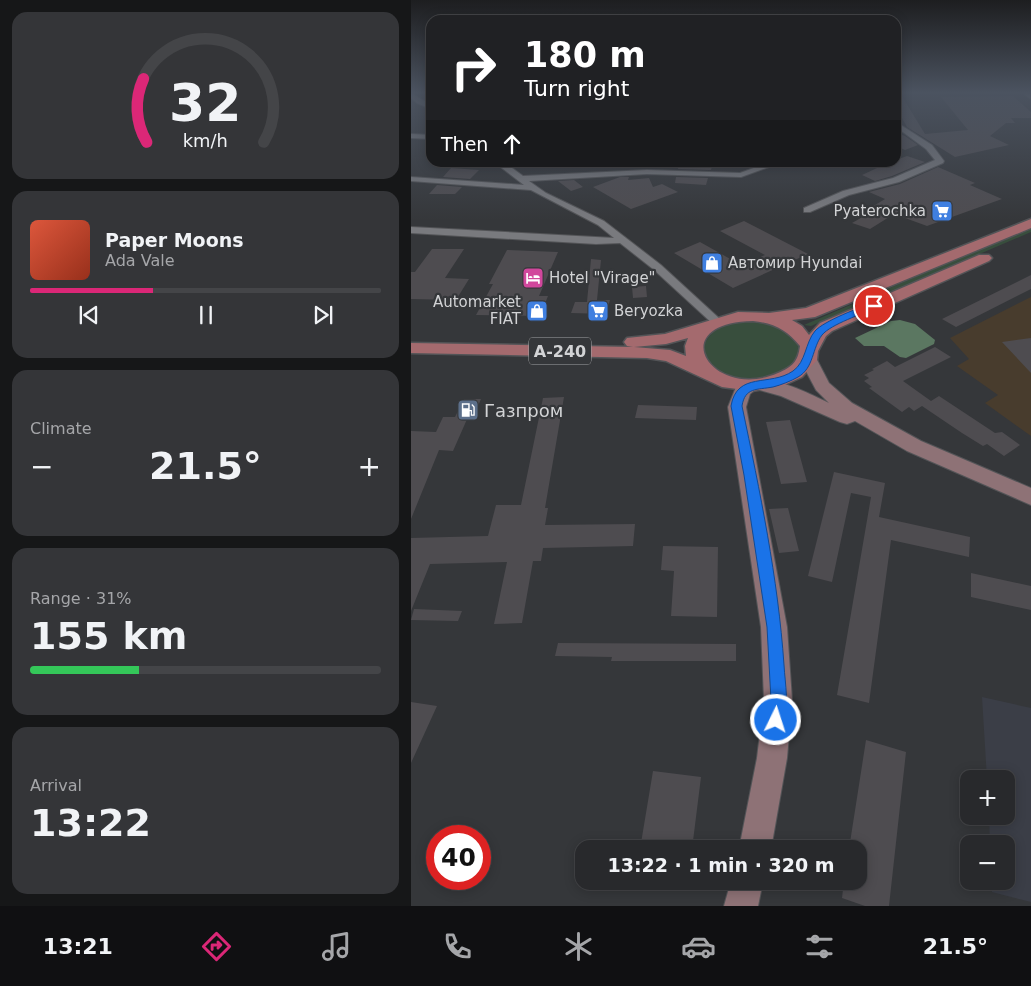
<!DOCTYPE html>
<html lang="en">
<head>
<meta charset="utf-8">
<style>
	:root { --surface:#28292c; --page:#343538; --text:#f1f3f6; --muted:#a5a6a9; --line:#444548; --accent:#db2777 }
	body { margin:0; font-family:"DejaVu Sans",sans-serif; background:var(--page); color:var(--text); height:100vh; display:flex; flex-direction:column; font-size:19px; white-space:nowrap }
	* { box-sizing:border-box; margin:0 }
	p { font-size:16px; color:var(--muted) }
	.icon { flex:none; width:28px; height:28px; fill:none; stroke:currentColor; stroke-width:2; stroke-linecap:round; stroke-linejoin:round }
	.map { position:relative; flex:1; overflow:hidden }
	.sheet { display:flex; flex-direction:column; gap:12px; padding:12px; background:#161718; width:411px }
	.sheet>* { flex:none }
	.hud { position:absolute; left:15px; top:15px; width:475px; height:152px; border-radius:15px; box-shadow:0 2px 12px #0003,0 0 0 1px var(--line); background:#202124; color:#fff; overflow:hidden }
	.controls { position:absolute; left:549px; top:770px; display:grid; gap:10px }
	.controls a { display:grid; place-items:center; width:55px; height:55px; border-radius:10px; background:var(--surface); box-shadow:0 2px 12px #0003,0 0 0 1px var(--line); font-size:25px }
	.speed { position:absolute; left:15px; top:825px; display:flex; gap:10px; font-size:25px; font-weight:700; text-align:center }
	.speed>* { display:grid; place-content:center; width:65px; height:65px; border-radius:50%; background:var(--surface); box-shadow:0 2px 12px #0003,0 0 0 1px var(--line); line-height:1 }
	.speed .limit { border:8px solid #d22; background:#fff; color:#111 }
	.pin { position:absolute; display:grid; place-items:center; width:42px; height:42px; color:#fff; margin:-21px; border:2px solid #fff; border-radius:50%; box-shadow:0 1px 5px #0007 }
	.me { position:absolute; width:55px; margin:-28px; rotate:4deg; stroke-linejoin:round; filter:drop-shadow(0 0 4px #0008) }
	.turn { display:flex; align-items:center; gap:18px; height:105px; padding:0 15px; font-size:22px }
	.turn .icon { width:65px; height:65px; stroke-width:2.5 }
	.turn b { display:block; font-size:35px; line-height:42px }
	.then { display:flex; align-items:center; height:48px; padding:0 15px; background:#0003; gap:10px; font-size:19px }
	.big { font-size:38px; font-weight:800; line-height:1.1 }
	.sheet .tile { flex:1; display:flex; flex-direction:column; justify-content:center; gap:8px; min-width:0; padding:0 18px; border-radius:15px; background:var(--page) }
	.sheet .dial { align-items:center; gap:0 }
	.dial svg { height:130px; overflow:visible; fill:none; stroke:var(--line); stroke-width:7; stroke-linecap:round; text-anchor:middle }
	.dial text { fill:var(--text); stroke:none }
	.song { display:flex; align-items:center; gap:15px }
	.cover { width:60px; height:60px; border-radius:8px; background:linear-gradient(135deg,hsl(10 70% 55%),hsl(10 70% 35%)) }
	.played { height:5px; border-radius:2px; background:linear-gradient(90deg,var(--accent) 35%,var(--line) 35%) }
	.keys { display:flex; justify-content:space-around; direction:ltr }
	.heat { display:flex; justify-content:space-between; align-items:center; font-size:28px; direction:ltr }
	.charge { height:8px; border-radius:4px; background:linear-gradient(90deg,#34c759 31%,var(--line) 0) }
	.trip { position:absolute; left:164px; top:840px; width:292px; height:50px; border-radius:15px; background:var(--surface); box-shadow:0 2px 12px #0003,0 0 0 1px var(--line); font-weight:800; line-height:50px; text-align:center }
	.tabs { display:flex; height:80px; justify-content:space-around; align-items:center; background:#101012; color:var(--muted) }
	.tabs .icon { width:35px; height:35px }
	.tabs .current { color:var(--accent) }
	.tabs b { font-size:22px; color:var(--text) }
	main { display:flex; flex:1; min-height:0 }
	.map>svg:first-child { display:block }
</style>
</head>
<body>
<main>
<section class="sheet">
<div class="tile dial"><svg viewBox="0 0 100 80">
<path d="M14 69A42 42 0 1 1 86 69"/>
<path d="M14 69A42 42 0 0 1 12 30" stroke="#db2777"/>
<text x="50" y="56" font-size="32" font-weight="700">32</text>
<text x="50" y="72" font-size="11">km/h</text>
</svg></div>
<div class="tile">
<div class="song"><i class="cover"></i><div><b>Paper Moons</b><p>Ada Vale</p></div></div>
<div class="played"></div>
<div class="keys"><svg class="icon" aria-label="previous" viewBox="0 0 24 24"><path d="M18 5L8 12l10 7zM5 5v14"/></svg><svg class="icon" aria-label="pause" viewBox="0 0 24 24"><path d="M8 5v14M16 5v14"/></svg><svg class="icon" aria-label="next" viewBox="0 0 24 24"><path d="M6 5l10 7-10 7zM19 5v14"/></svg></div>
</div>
<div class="tile"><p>Climate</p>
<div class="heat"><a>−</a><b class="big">21.5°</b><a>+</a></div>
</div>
<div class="tile"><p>Range · 31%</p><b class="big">155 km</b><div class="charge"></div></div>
<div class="tile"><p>Arrival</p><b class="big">13:22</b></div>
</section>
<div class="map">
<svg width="620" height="906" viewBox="0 0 620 906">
	<rect width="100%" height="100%" fill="#35373a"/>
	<path fill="#483c2d" d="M620 297V436L574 403 587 395 546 366 558 359 539 338Z"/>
	<path fill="#3b3e47" d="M571 697 620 708V902L581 892 580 881H595V844H579L578 816H595V779H576Z"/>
	<path fill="#384e3d" d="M620 227V232L400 326 393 325Z
		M344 321C364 324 383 332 391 351L377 372C342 382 308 389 291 349 302 323 319 324 344 321Z"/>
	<path fill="#5b7761" d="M489 320 504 324 524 340 523 344 495 358 489 357 473 346H453L444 338 480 321Z"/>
	<path fill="#4e4c50" d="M485 93H489L514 134 557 130 530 97 602 96 620 112V118H600L604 123H595L579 136 598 145 544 157 496 127 485 107Z
		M485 133 494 136 507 145 494 150 485 146Z
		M496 156 514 162 481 176 464 181 451 175 479 162H485V160Z
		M268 162H302L300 170 267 169Z
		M527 167 564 183 559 185 591 199 516 226 483 214 459 229 441 223 455 215 451 213 474 199 458 192 489 184Z
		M40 168 68 170 59 179 32 177Z
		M209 177H218L217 180 238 178 242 187 251 184 267 192 220 209 182 187Z
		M265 177 297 178 295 185 264 183Z
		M163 180 172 187 160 191 147 181Z
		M26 185 51 187 44 194H18Z
		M333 221 397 254 322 288 263 253 289 242 330 265 354 255 309 231Z
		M21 249H53L34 278 58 279 45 300 0 299V272H4Z
		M96 250 147 252 128 296H137L129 316 65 315 82 284H78Z
		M180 259 190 260 186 300H199L195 314 160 313 164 302H176Z
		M620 275V289L545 327 531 319Z
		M235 286 236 297 222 298 221 287Z
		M620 338V373L591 342Z
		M524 347 540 357 492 381 520 401 528 396 584 433 591 432 609 445 593 456 576 444 572 446 551 433 511 406 503 411 498 407 491 412 458 388 461 387 453 381 458 378 453 375 463 370 461 369 476 361 484 367Z
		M153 397 134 508H137L134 525 224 524 222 546 132 548 130 561H122L111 623 83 624 96 562 19 564 0 611V538L77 536 85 505H110L132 398Z
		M53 399H70L62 418 57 417 42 451 28 450 0 519V431L25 432 32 417H44Z
		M227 405 286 407 285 420 224 418Z
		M379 420 396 482 370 484 355 422Z
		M423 472 474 483 468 517 559 537 558 557 480 540 458 703 426 695 460 497 440 493 421 582 397 576Z
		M377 508 388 551 368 553 358 509Z
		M252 546 307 547 306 617 260 616 263 571 250 570Z
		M560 573 620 586V610L560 597Z
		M3 609 51 611 47 621 0 620Z
		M147 643 325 644V661H200L201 657 144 656Z
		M0 702 26 706 0 763Z
		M455 740 495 752 478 906H454L431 898 433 881H448V849H438Z
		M242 771 290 777 281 849H229Z"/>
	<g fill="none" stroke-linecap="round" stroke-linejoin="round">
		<g stroke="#535457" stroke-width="2">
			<path id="street" d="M0 93 20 105V109L6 103 0 98Z
				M611 93H619L620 99Z
				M485 122 521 145 533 161 532 163 488 182 438 195 399 212H393V208L432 191 482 178 524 160 515 149 485 127Z
				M0 134 20 135V139L0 138Z
				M83 162H93L112 176 236 170 329 173 359 162H372L330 177 236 174 118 181 135 193 193 221 250 265 310 320V324H302L242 269 209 243 185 244 0 233V227L203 238 187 225 120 190 0 181V177L113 185Z"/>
		</g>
		<g stroke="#535457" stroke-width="2">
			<path id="secondary" d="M397 353 403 354 418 383 441 403 510 441 620 488V505L496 451 444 421 436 424 429 422 370 396 345 389 339 394 335 407 376 627 381 700 376 758 360 849H328L346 758 353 700 350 627 317 407 325 387C351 368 392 391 418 403L405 390 388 358 391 354Z
				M320 881H352L347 906H313Z"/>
		</g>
		<g stroke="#535457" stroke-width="3">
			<path id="primary" d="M620 219V228L404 317 381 320 391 326 398 335 409 323 568 255H578L581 258 578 261 421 331 415 336 407 351 406 360 391 377 371 386 341 391 311 387 255 361 236 358 0 353V343L222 347 216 346 213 342 216 338 254 334 327 312 358 313 395 308ZM342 321C363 323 376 330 389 346 387 362 381 367 367 373 301 402 251 323 342 321ZM277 338 274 346 275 356 259 350 223 347 255 344Z"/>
		</g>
		<use href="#street" fill="#797a7e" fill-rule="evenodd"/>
		<use href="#secondary" fill="#8e7276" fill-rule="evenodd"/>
		<use href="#primary" fill="#a46a6e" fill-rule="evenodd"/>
	</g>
	<linearGradient id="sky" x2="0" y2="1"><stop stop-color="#1d1e20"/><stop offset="0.42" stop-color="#4b5360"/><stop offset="1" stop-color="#4b5360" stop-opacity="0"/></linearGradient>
	<rect width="620" height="220" fill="url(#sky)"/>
	<path fill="#1a73e8" stroke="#114b97" d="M463 303 467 306 466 307C452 314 420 324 411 335 401 348 403 368 387 377 380 381 370 385 362 387 346 390 334 387 331 406 349 492 367 578 373 665 374 684 379 707 371 725L365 727 360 725 357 720 360 700 356 627 333 475 320 406C326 371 359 387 382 371 395 362 394 343 404 331 413 321 449 307 463 303Z"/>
	<defs>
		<g id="supermarket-square" transform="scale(1.125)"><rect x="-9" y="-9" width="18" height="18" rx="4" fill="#3f7fe0" stroke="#35373a"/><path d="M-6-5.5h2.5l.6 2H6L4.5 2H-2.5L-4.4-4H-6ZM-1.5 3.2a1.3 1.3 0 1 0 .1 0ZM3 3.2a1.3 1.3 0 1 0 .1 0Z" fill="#fff"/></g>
		<g id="shop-square" transform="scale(1.125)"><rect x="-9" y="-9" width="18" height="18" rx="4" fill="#3f7fe0" stroke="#35373a"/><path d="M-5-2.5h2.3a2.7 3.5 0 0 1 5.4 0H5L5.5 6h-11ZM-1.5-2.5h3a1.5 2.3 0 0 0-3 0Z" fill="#fff"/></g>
		<g id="hotel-square" transform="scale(1.125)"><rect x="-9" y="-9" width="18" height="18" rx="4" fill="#d1479c" stroke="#35373a"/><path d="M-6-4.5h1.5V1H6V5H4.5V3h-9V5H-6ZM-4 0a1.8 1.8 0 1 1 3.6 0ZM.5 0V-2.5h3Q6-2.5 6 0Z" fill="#fff"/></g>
		<g id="fuel-square" transform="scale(1.125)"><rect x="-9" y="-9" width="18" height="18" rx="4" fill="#5c6f8a" stroke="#35373a"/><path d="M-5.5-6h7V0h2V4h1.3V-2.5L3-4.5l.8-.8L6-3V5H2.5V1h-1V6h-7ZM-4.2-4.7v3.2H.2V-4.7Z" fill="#fff"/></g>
	</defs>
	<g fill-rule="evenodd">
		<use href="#supermarket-square" x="531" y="211"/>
		<use href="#shop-square" x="301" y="263"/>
		<use href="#hotel-square" x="122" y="278"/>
		<use href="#shop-square" x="126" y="311"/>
		<use href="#supermarket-square" x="187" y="311"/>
		<use href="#fuel-square" x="57" y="410"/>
	</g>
	<g text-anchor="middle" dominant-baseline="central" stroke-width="4.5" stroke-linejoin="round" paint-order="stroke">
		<g font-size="15" fill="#d2d3d5" stroke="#35373a" text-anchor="start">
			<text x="515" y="211" text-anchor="end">Pyaterochka</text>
			<text x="317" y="263">Автомир Hyundai</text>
			<text x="138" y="278">Hotel "Virage"</text>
			<text x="110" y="302" text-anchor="end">Automarket<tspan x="110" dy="17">FIAT</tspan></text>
			<text x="203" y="311">Beryozka</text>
		</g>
		<rect fill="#35373a" stroke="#a3a4a6" stroke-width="1" x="118" y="337.5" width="62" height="27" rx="4"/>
		<g font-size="16" font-weight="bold" fill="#d2d3d5">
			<text x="149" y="351">А-240</text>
		</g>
		<g font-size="18" fill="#d2d3d5" stroke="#35373a" text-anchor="start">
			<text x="73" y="410">Газпром</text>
		</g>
	</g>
</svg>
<div class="controls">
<a>+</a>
<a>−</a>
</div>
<div class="speed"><div class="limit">40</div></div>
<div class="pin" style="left:463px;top:306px;background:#d93025"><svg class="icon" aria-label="arrive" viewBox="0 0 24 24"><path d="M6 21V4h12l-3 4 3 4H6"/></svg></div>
<svg class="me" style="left:365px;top:720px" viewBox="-20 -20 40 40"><circle r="17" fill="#1a73e8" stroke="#fff" stroke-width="3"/><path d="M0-11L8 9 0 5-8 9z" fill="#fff"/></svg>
<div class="trip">13:22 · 1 min · 320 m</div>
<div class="hud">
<div class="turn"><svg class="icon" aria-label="right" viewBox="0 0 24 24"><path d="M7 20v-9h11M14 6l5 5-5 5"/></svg><div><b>180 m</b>Turn right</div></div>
<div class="then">Then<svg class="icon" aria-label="ahead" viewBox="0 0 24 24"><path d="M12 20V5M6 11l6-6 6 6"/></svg></div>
</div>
</div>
</main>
<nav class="tabs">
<b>13:21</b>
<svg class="icon current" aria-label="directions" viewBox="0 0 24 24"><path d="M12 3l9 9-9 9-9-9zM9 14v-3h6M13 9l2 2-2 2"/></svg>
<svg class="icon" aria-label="music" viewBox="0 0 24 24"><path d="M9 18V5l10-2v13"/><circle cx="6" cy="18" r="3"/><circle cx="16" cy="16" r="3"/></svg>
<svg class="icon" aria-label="phone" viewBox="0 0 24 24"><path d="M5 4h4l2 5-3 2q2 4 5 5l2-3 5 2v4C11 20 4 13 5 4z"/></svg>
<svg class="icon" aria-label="climate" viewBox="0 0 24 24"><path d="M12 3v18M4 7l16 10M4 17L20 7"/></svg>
<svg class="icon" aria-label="car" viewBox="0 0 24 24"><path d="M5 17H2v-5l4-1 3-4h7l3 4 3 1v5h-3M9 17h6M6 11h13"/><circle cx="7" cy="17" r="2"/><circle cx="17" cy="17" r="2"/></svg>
<svg class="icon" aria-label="filters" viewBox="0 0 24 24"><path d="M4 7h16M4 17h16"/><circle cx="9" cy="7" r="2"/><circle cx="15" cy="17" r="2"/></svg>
<b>21.5°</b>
</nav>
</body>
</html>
